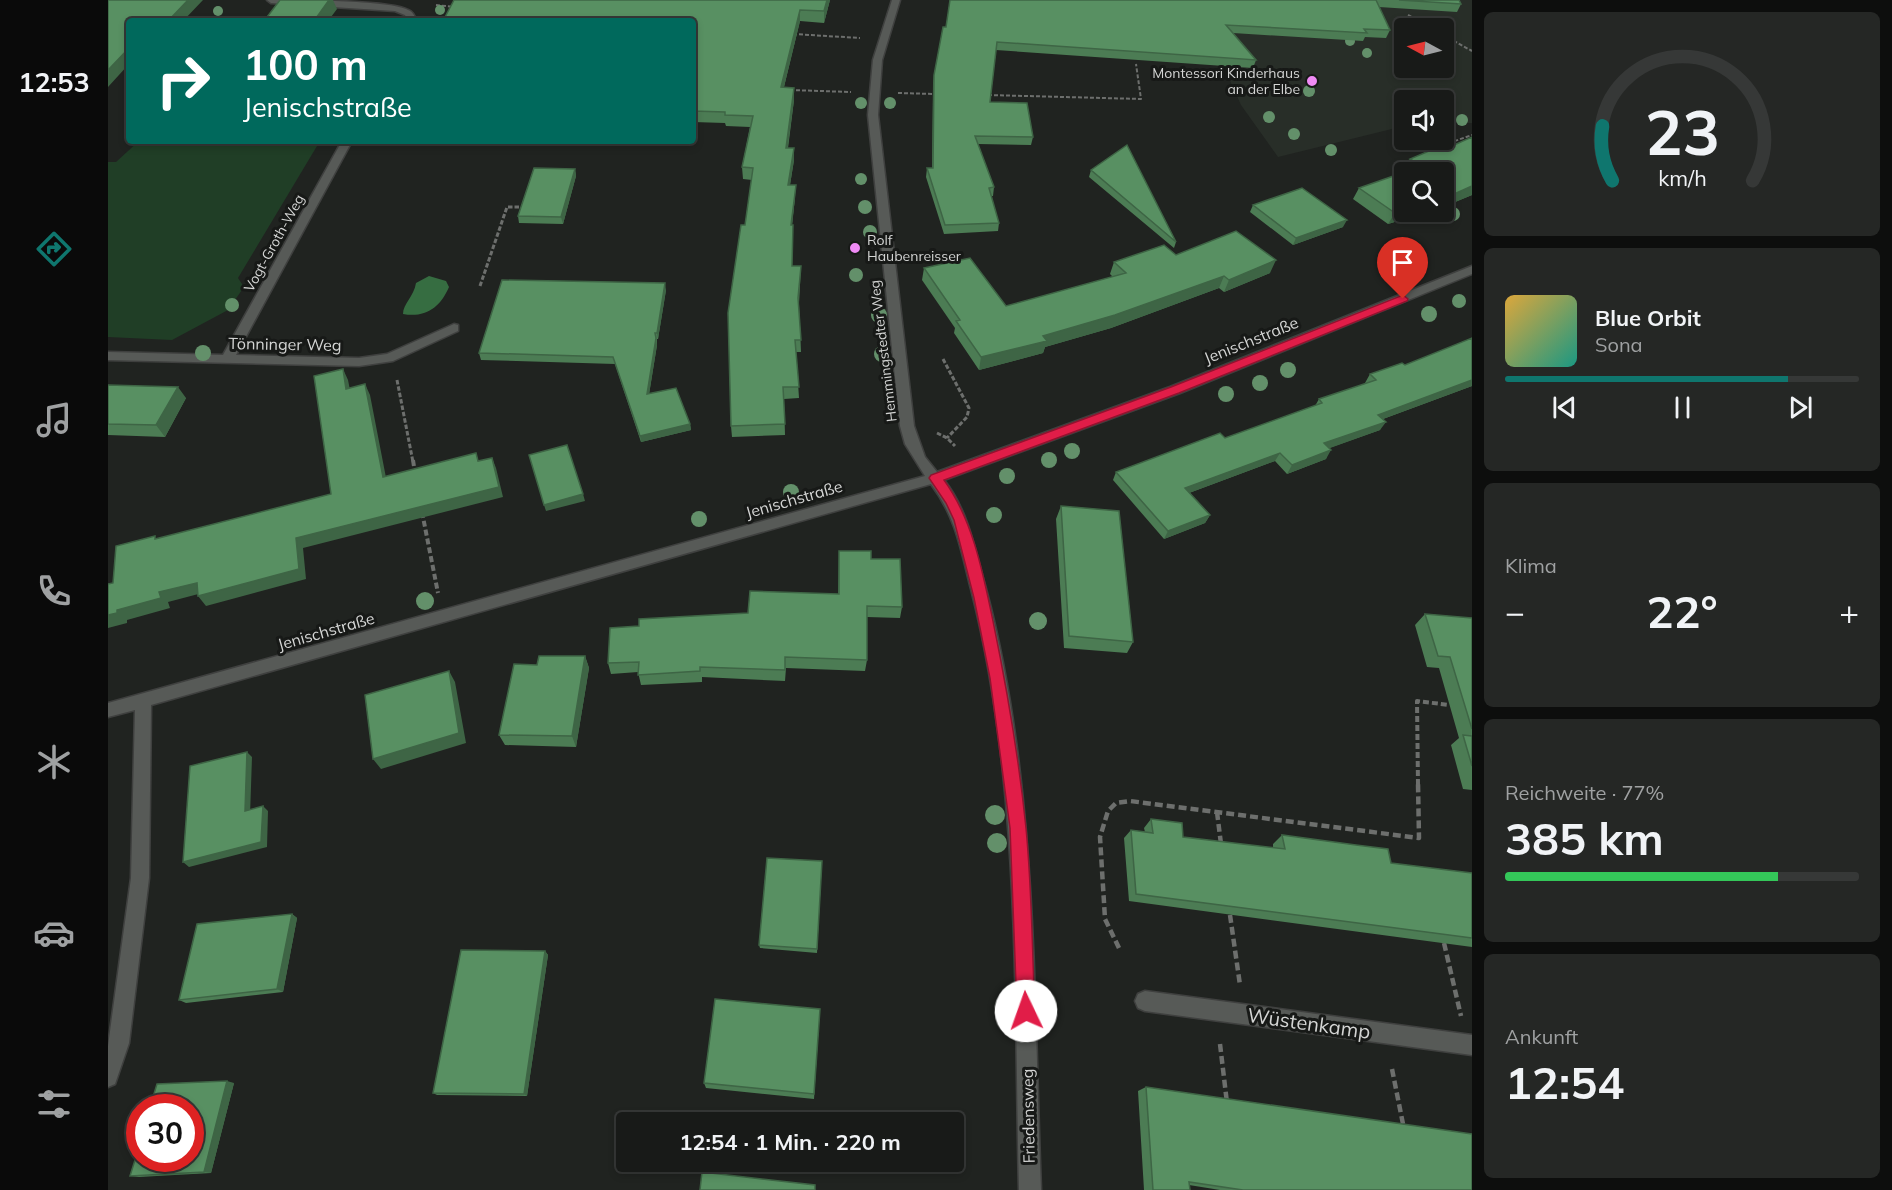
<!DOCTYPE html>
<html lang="de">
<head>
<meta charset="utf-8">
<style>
	:root { --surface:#181a18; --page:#252725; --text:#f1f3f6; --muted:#9fa1a2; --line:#363837; --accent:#0f766e }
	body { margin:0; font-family:Mulish,sans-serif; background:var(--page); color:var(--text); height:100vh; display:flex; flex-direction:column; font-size:22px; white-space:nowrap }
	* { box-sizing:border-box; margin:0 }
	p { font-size:20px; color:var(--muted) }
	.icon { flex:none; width:33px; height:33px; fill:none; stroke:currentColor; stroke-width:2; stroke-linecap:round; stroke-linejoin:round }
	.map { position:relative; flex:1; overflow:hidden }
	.sheet { display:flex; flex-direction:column; gap:12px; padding:12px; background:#0d0e0d; width:420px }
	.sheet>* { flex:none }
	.guide { position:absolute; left:18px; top:18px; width:570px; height:126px; border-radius:6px; box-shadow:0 3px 9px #0003,0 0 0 2px var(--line); background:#00695c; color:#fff; overflow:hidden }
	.needle { width:39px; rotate:277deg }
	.fabs { position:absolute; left:1286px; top:18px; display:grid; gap:12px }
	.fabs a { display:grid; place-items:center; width:60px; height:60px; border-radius:6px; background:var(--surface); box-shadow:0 3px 9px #0003,0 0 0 2px var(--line); font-size:30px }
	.speed { position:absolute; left:18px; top:1094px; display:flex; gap:12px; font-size:30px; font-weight:700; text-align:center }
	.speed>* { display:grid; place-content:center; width:78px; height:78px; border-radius:50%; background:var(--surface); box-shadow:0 3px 9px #0003,0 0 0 2px var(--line); line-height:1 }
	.speed .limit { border:9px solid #d22; background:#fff; color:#111 }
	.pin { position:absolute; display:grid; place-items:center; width:51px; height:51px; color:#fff; margin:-62px -26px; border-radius:50% 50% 50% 0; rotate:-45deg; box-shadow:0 0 6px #0007 }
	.pin .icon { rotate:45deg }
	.me { position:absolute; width:66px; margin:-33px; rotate:357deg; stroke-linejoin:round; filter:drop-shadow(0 0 4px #0008) }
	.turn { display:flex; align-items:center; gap:21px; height:126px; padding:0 18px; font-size:27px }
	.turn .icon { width:78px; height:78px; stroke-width:2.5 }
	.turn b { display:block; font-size:42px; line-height:51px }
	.big { font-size:45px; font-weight:700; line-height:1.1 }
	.sheet .card { flex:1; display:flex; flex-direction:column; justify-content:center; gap:9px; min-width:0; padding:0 21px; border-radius:9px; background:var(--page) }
	.sheet .dial { align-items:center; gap:0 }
	.dial svg { height:156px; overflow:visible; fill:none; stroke:var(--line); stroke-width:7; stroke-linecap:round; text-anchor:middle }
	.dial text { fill:var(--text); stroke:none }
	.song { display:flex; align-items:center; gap:18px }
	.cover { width:72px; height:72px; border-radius:9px; background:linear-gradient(135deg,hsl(40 70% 55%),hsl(170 70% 35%)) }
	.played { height:6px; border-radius:3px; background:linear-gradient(90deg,var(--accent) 80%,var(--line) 80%) }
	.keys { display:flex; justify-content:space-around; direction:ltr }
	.heat { display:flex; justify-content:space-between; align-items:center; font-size:33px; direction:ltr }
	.charge { height:9px; border-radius:4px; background:linear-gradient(90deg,#34c759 77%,var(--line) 0) }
	.trip { position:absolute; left:508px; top:1112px; width:348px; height:60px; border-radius:6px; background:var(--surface); box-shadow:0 3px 9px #0003,0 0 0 2px var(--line); font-weight:700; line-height:60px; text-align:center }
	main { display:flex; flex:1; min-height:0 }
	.dock { display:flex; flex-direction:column; width:108px; justify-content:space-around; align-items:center; background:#0a0a0a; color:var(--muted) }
	.dock .icon { width:42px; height:42px }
	.dock .on { color:var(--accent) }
	.dock b { font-size:27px; color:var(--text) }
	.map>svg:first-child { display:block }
</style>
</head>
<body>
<main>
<nav class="dock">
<b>12:53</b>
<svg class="icon on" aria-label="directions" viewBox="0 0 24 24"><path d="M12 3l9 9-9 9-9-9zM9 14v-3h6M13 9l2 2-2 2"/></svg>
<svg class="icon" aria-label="music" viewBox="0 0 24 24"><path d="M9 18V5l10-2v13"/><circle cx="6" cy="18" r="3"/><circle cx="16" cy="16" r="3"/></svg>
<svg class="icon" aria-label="phone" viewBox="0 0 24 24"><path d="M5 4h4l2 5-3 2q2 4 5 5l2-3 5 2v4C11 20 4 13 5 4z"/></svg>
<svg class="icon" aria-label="climate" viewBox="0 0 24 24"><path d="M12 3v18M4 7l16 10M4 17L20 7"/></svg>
<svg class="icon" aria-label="car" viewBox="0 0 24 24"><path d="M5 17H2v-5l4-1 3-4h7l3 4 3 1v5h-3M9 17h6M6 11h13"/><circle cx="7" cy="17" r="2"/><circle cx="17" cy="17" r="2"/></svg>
<svg class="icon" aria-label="filters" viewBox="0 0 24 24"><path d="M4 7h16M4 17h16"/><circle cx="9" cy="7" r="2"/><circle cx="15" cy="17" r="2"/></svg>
</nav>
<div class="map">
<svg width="1364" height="1190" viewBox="0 0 1364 1190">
	<rect width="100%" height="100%" fill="#202320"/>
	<path fill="#282e28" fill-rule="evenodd" d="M1096 0H1364V123H1335V100H1296V126L1170 157 1133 105 1107 48ZM1296 28H1335V68H1296Z"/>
	<path fill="#203e26" d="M31 141H212L130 278 136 287 120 310 64 340 0 337V162H8Z"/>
	<path fill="#366d41" d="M321 276 338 281 341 287C332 308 317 318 295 314 295 304 306 296 308 283Z"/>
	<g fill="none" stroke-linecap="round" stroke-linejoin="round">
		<g stroke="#3f403f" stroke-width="3">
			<path id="minor" d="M159 0C184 0 283 0 300 10 305 12 307 16 308 21H300L297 15 287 11 163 3Z
				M784 0H792L774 60 770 115 806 426 817 457 829 472 1062 387 1364 266V274L1072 393 836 480C861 512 867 551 878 589 930 784 925 990 933 1190H911C906 990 913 784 863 589 853 550 848 517 823 484L43 705 41 878 21 1043 7 1084 0 1087V1046L23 878 27 710 0 717V703L817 476 797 444 792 426 760 115 765 60Z
				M234 141H244L128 355 251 358 279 354 346 324 350 325V331L285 361 251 366 0 360V352L115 355Z
				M1037 991 1364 1035V1055L1037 1011 1030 1008 1027 1001 1030 994Z"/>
		</g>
		<path stroke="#6d6f6d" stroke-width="2" stroke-dasharray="4 2" stroke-linecap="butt" d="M328 5 346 7
			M1300 15 1324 28
			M685 34 752 38
			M1335 35 1364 51
			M682 90 743 92
			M790 93 827 94
			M880 95 1033 99 1028 64
			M1318 151 1364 135"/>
		<path stroke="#6d6f6d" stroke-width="3" stroke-dasharray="4.5 2" stroke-linecap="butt" d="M372 286 399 207H412
			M835 359 861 408 859 417 839 438
			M289 380 305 462
			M829 433 839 438 847 446"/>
		<path stroke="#6d6f6d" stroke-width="4" stroke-dasharray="6 3" stroke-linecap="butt" d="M305 460 307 473
			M314 512 330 593
			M1310 785 1309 701 1341 705"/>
		<path stroke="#6d6f6d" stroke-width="4.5" stroke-dasharray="8 4" stroke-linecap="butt" d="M1109 812 1113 844
			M1122 915 1132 985
			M1336 943 1353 1016
			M1011 948 997 919 992 837 1000 811 1008 803 1022 801 1311 838 1310 783
			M1112 1044 1119 1103
			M1284 1069 1296 1129"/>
		<use href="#minor" fill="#575a57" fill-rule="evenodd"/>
	</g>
	<g fill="#63906a">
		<circle cx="332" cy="10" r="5"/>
		<circle cx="110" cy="11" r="5"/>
		<circle cx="1242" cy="41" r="5"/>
		<circle cx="1259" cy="53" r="5"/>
		<circle cx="1201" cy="91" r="6"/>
		<circle cx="753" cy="103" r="6"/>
		<circle cx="782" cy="103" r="6"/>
		<circle cx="1161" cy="117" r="6"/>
		<circle cx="1354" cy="120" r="6"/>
		<circle cx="1186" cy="134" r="6"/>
		<circle cx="1223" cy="150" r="6"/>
		<circle cx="753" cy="179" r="6"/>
		<circle cx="757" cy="207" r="7"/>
		<circle cx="1345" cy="214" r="7"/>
		<circle cx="762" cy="232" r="7"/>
		<circle cx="748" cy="275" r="7"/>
		<circle cx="1351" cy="301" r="7"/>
		<circle cx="124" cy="305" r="7"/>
		<circle cx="1321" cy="314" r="8"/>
		<circle cx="771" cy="315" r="8"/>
		<circle cx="95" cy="353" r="8"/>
		<circle cx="774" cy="354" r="8"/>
		<circle cx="1180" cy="370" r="8"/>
		<circle cx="1152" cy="383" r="8"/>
		<circle cx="1118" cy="394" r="8"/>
		<circle cx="964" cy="451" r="8"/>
		<circle cx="941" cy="460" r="8"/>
		<circle cx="899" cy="476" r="8"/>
		<circle cx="683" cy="492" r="8"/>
		<circle cx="886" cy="515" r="8"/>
		<circle cx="591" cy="519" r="8"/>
		<circle cx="317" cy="601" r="9"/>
		<circle cx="930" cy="621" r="9"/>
		<circle cx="887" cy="815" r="10"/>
		<circle cx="889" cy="843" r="10"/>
	</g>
	<path fill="#4c7c54" d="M722 0 716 23 692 21 676 87 686 88V100L680 148 686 160 682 185 687 197 684 225V266H693L691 304 693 352H688L691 398 676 399 677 435 624 437 623 426 637 225 644 180 635 179 634 167 642 127 618 126 617 123 585 122V21Z
		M842 0H1351L1353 4 1349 12 1271 7 1282 30 1278 38 1257 37 1255 41 1125 33 1148 60 1145 68 888 50 882 102 925 137 923 145 870 144 886 187 885 196H883L891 223 890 231 836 234 818 177 819 168H824L825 83 826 75 838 27Z
		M1364 137V195L1335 207V172H1296V212H1326L1299 223 1293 220 1280 224 1245 199 1251 188 1298 172 1295 170 1302 159 1342 142 1344 146Z
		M467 169 468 176 455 224 411 223 410 216Z
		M983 170 1068 242 1066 248 981 177Z
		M1145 205 1235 227 1185 245 1142 212Z
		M1068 255 1162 273 1116 292 1111 288 1003 328 937 347 935 353 871 370 846 333 847 328 814 280 816 268 898 306 1005 277 1002 274 1006 262Z
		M558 290 550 339H549V345L541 394 582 424 583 430 533 442 507 364 373 360 371 353Z
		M1364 338V386L1275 419 1272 430 1221 448 1218 459 1179 474 1167 461 1081 493 1102 515 1097 523 1056 539 1005 480 1008 472 1117 438 1207 406 1211 399 1257 384V383L1262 374 1297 365Z
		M0 385 78 398 57 437 0 435Z
		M953 506 1025 642 1019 653 956 648 948 519Z
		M731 551 763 559 794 607 792 618 759 617V660L757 671 678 668 677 681 594 677V682L533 685 530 672 503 674 500 663 531 626 640 613 730 594Z
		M1317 614 1364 618V790L1355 789 1343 745 1351 738 1331 668 1319 667 1307 625Z
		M477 656 481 668 468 747 397 745 391 735 429 665Z
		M1043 819 1075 837 1165 848V844L1174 835 1283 863 1364 873V947L1021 901 1016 838 1023 830 1037 832 1036 828Z
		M714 861 709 953 652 948 651 945Z
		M184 914 189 918 175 992 78 1003 71 1000Z
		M437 951 440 955 419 1096 329 1095 325 1093Z
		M712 1009 706 1099 598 1088 596 1083Z
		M126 1083 103 1173 31 1177 22 1176Z
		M1038 1087 1364 1190H1112L1081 1185 1082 1190H1036L1030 1091Z"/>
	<path fill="#3e6545" d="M80 0H95L75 21H60Z
		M221 0H225L229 9 220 21H206Z
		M719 0H722L716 23V11Z
		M692 10V21L673 99V87Z
		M21 48V64L0 87V70Z
		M686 88V100L678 160V148Z
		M686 148V160L680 197V185Z
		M467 169 468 176 455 224 453 217Z
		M688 185 687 197 683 237V225Z
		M1364 186V195L1335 207V199Z
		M1296 209V212H1298L1293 220 1280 224 1287 213Z
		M1306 212H1326L1299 223Z
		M1239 220 1235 227 1185 245 1188 238Z
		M1168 260 1162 273 1116 292 1121 280Z
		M1116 276 1111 288 1003 328 937 347 935 353 871 370 873 357Z
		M557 283 558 290 550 339 549 333Z
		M548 338 549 345 540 401 539 394Z
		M235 369 240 380 244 400 238 389Z
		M1364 380V386L1264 423 1270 415Z
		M257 384 262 395 280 488 275 477Z
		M70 387 78 398 57 437 48 425Z
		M1278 422 1272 430 1211 452 1216 443Z
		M582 424 583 430 533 442 532 436Z
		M1223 450 1218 459 1179 474 1184 465Z
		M1172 453 1167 461 1073 496 1077 488Z
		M384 458 388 468 395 497 195 548 198 579 98 606 90 596 188 538Z
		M475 494 477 501 438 511 436 505Z
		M1102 515 1097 523 1056 539 1060 531Z
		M89 583 98 592 60 602 62 608 19 620V623L0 628V615L9 610 51 592Z
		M477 656 481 668 468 747 464 736Z
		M341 671 347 682 358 743 273 769 265 759Z
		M139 752 144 757 142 816 137 811Z
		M155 806 160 811 159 847 81 867 75 862Z
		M184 914 189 918 175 992 169 989Z
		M437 951 440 955 419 1096 416 1094Z
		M119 1081 126 1083 103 1173 96 1172Z"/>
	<path fill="#589062" stroke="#3e6545" stroke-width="1.5" d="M0 0H80L60 21H21V48L0 70Z
		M172 0H221L206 21H156Z
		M346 0H719L716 11 692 10 673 87 686 88 678 148H686L680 185H688L683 225H685L684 266H693L690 298 693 340H687L691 387H675L677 424 623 426 620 313 633 225H637L645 168 634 167 645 116 617 115V112L585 111V21H335Z
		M842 0H1268L1282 30 1256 29 1259 33 1118 25 1148 60 889 42 882 102 919 103 925 137 867 136 886 187 881 188 891 223 837 225 819 168H825L826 75 835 27H838Z
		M1291 0H1351L1353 4Z
		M1364 137V186L1335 199V172H1296V209L1287 213 1251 188 1314 166 1302 159 1342 142 1344 146Z
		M1019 145 1068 242 983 170Z
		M426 168 467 169 453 217 410 216Z
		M1194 188 1239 220 1188 238 1145 205Z
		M1128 231 1168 260 1121 280 1116 276 1007 315 935 336 939 341 873 357 848 321 852 320 816 268 862 258 898 306 1018 273 1006 262 1056 245 1068 255Z
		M394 280 557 283 549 333H547L548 338 539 394 568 388 582 424 532 436 505 357 371 353Z
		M1364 338V380L1270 415 1278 422 1216 443 1223 450 1184 465 1172 453 1077 488 1102 515 1060 531 1008 472 1112 433 1117 438 1214 403 1211 399 1268 380 1262 374 1294 363 1297 365Z
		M235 369 238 389 257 384 275 477 368 453 370 461 384 458 391 487 188 538 191 569 90 596 89 583 51 592 53 598 9 610V613L0 615V584L5 583 8 546 47 536V539L223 494 206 376Z
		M0 385 70 387 48 425 0 424Z
		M459 445 475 494 436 505 421 455Z
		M953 506 1011 511 1025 642 961 636Z
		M731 551H763V559H792L794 607 759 606V660L677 657V670L592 667V671L530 675 531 662 500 663 502 628 531 626V619L640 613 642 591 731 594Z
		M1317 614 1364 618V729L1342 657 1330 656Z
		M431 656H477L464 736 391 735 406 664 429 665Z
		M341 671 351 733 265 759 257 695Z
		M1355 735 1364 736V766Z
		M139 752 137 811 155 806 153 842 75 862 82 766Z
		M1043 819 1074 823 1075 837 1177 849 1174 835 1248 845 1280 849 1283 863 1364 873V938L1028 894 1023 830 1045 833Z
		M659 858 714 861 709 949 651 945Z
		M184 914 169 989 71 1000 89 924Z
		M353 950 437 951 416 1094 325 1093Z
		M607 999 712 1009 706 1094 596 1083Z
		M119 1081 96 1172 22 1176 32 1144V1158H82V1107H42L49 1084Z
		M1038 1087 1364 1134V1190H1135L1081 1182 1082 1190H1045Z
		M594 1172 707 1185V1190H592Z"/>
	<path fill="#e11d48" stroke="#92132f" stroke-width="1.5" d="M1295 295 1300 299 1299 301 1071 393 836 480C865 520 875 573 885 621 899 689 911 759 918 828 924 889 924 950 927 1011L924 1017 918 1019 911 1017 909 1011 902 828 882 678 866 598 846 520 838 503 821 478 823 475 1063 387Z"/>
	<g fill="#f08bf5" stroke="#171917" stroke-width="2">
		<circle cx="1204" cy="81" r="6"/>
		<circle cx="747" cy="248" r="6"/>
	</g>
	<g text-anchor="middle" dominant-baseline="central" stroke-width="6" stroke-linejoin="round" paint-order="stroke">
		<g font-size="14" fill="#d4d5d4" stroke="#171917" text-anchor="end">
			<text x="1192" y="73">Montessori Kinderhaus<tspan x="1192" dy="16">an der Elbe</tspan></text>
			<text x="759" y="240" text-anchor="start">Rolf<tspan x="759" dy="16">Haubenreisser</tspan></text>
		</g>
		<g font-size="14" fill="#d4d5d4" stroke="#171917">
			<text transform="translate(166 243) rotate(-61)">Vogt-Groth-Weg</text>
			<text transform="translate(775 351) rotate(-97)">Hemmingstedter Weg</text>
		</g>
		<g font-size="16" fill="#d4d5d4" stroke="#171917">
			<text transform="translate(1143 340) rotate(-22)">Jenischstraße</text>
			<text transform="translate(177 344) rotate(1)">Tönninger Weg</text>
			<text transform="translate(686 499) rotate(-16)">Jenischstraße</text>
			<text transform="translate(218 631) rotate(-16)">Jenischstraße</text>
			<text transform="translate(920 1116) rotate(-91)">Friedensweg</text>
		</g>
		<g font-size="20" fill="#d4d5d4" stroke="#171917">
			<text transform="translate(1201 1023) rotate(8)">Wüstenkamp</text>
		</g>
	</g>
</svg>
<div class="fabs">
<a><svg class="needle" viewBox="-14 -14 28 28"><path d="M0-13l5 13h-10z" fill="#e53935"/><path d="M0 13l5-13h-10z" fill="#9fa1a2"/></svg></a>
<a><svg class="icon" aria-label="sound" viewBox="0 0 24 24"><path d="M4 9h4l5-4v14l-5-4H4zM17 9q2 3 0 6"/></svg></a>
<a><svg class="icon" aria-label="search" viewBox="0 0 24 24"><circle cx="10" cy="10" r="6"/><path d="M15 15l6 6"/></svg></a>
</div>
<div class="speed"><div class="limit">30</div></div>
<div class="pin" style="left:1295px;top:299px;background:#d93025"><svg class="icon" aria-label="arrive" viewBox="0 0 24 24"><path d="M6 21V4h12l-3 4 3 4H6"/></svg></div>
<svg class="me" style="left:918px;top:1011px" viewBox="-20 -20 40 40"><circle r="19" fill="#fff"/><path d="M0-13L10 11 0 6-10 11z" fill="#e11d48"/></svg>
<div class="trip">12:54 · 1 Min. · 220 m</div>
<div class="guide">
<div class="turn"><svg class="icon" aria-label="right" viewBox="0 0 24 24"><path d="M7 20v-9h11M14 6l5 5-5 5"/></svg><div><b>100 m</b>Jenischstraße</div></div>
</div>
</div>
<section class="sheet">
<div class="card dial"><svg viewBox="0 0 100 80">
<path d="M14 69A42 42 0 1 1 86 69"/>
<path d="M14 69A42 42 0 0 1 9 41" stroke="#0f766e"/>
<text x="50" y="56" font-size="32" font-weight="700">23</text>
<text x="50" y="72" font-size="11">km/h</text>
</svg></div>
<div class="card">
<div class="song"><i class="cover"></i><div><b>Blue Orbit</b><p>Sona</p></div></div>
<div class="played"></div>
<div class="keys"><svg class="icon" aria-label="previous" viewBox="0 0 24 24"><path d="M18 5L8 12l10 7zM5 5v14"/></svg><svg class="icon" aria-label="pause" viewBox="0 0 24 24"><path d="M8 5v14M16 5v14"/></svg><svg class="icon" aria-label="next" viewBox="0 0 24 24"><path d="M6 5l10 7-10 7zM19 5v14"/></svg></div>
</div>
<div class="card"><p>Klima</p>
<div class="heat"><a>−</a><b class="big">22°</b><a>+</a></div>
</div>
<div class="card"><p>Reichweite · 77%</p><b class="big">385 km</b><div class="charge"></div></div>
<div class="card"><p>Ankunft</p><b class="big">12:54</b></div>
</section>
</main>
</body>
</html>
